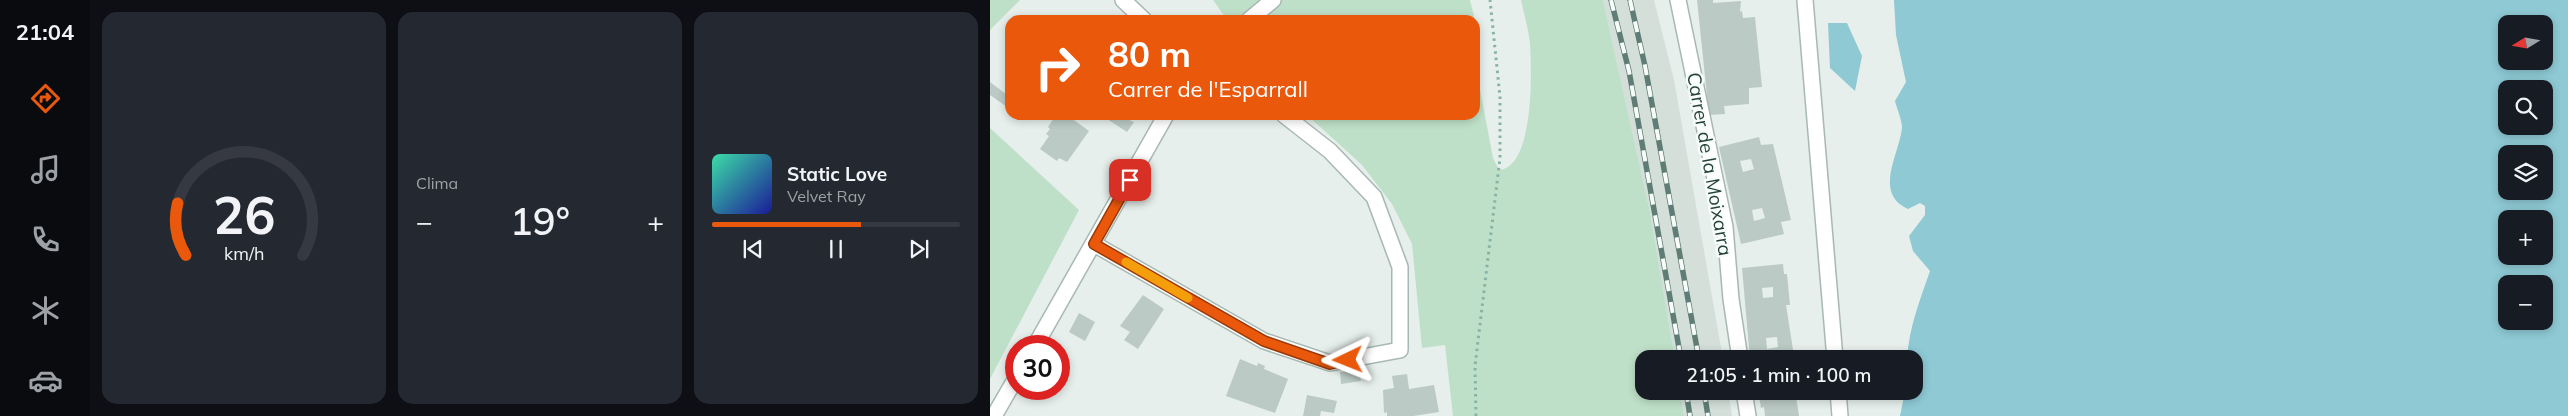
<!DOCTYPE html>
<html lang="es">
<head>
<meta charset="utf-8">
<style>
	:root { --surface:#171b24; --page:#242831; --text:#f1f3f6; --muted:#9ea1a6; --line:#363941; --accent:#ea580c }
	body { margin:0; font-family:Mulish,sans-serif; background:var(--page); color:var(--text); height:100vh; display:flex; flex-direction:column; font-size:19px; white-space:nowrap }
	* { box-sizing:border-box; margin:0 }
	p { font-size:16px; color:var(--muted) }
	.icon { flex:none; width:28px; height:28px; fill:none; stroke:currentColor; stroke-width:2; stroke-linecap:round; stroke-linejoin:round }
	.map { position:relative; flex:1; overflow:hidden }
	.drawer { display:flex; flex-direction:column; gap:12px; padding:12px; background:#0d0f14; width:900px }
	.drawer>* { flex:none }
	.top-card { position:absolute; left:15px; top:15px; width:475px; height:105px; border-radius:15px; box-shadow:0 2px 8px #0003; background:#ea580c; color:#fff; overflow:hidden }
	.needle { width:32px; rotate:259deg }
	.controls { position:absolute; left:1508px; top:15px; display:grid; gap:10px }
	.controls a { display:grid; place-items:center; width:55px; height:55px; border-radius:10px; background:var(--surface); box-shadow:0 2px 8px #0003; font-size:25px }
	.speed { position:absolute; left:15px; top:335px; display:flex; gap:10px; font-size:25px; font-weight:700; text-align:center }
	.speed>* { display:grid; place-content:center; width:65px; height:65px; border-radius:50%; background:var(--surface); box-shadow:0 2px 8px #0003; line-height:1 }
	.speed .limit { border:8px solid #d22; background:#fff; color:#111 }
	.pin { position:absolute; display:grid; place-items:center; width:42px; height:42px; color:#fff; margin:-21px; border-radius:10px; box-shadow:0 2px 8px #0006 }
	.me { position:absolute; width:55px; margin:-28px; rotate:268deg; stroke-linejoin:round; filter:drop-shadow(0 0 4px #0008) }
	.turn { display:flex; align-items:center; gap:18px; height:105px; padding:0 20px; font-size:22px }
	.turn .icon { width:65px; height:65px; stroke-width:2.5 }
	.turn b { display:block; font-size:35px; line-height:42px }
	.big { font-size:38px; font-weight:600; line-height:1.1 }
	.drawer .tile { flex:1; display:flex; flex-direction:column; justify-content:center; gap:8px; min-width:0; padding:0 18px; border-radius:15px; background:var(--page) }
	.drawer .dial { align-items:center; gap:0 }
	.dial svg { height:130px; overflow:visible; fill:none; stroke:var(--line); stroke-width:7; stroke-linecap:round; text-anchor:middle }
	.dial text { fill:var(--text); stroke:none }
	.song { display:flex; align-items:center; gap:15px }
	.cover { width:60px; height:60px; border-radius:8px; background:linear-gradient(135deg,hsl(160 70% 55%),hsl(240 70% 35%)) }
	.played { height:5px; border-radius:2px; background:linear-gradient(90deg,var(--accent) 60%,var(--line) 60%) }
	.keys { display:flex; justify-content:space-around; direction:ltr }
	.heat { display:flex; justify-content:space-between; align-items:center; font-size:28px; direction:ltr }
	.drawer .tiles { flex:1; display:grid; gap:12px; grid-template-columns:repeat(3,1fr) }
	.trip { position:absolute; left:645px; top:350px; width:288px; height:50px; border-radius:15px; background:var(--surface); box-shadow:0 2px 8px #0003; font-weight:600; line-height:50px; text-align:center }
	main { display:flex; flex:1; min-height:0 }
	.dock { display:flex; flex-direction:column; width:90px; justify-content:space-around; align-items:center; background:#090b0e; color:var(--muted) }
	.dock .icon { width:35px; height:35px }
	.dock .current { color:var(--accent) }
	.dock b { font-size:22px; color:var(--text) }
	.map>svg:first-child { display:block }
</style>
</head>
<body>
<main>
<nav class="dock">
<b>21:04</b>
<svg class="icon current" aria-label="directions" viewBox="0 0 24 24"><path d="M12 3l9 9-9 9-9-9zM9 14v-3h6M13 9l2 2-2 2"/></svg>
<svg class="icon" aria-label="music" viewBox="0 0 24 24"><path d="M9 18V5l10-2v13"/><circle cx="6" cy="18" r="3"/><circle cx="16" cy="16" r="3"/></svg>
<svg class="icon" aria-label="phone" viewBox="0 0 24 24"><path d="M5 4h4l2 5-3 2q2 4 5 5l2-3 5 2v4C11 20 4 13 5 4z"/></svg>
<svg class="icon" aria-label="climate" viewBox="0 0 24 24"><path d="M12 3v18M4 7l16 10M4 17L20 7"/></svg>
<svg class="icon" aria-label="car" viewBox="0 0 24 24"><path d="M5 17H2v-5l4-1 3-4h7l3 4 3 1v5h-3M9 17h6M6 11h13"/><circle cx="7" cy="17" r="2"/><circle cx="17" cy="17" r="2"/></svg>
</nav>
<section class="drawer">
<div class="tiles">
<div class="tile dial"><svg viewBox="0 0 100 80">
<path d="M14 69A42 42 0 1 1 86 69"/>
<path d="M14 69A42 42 0 0 1 9 37" stroke="#ea580c"/>
<text x="50" y="56" font-size="32" font-weight="700">26</text>
<text x="50" y="72" font-size="11">km/h</text>
</svg></div>
<div class="tile"><p>Clima</p>
<div class="heat"><a>−</a><b class="big">19°</b><a>+</a></div>
</div>
<div class="tile">
<div class="song"><i class="cover"></i><div><b>Static Love</b><p>Velvet Ray</p></div></div>
<div class="played"></div>
<div class="keys"><svg class="icon" aria-label="previous" viewBox="0 0 24 24"><path d="M18 5L8 12l10 7zM5 5v14"/></svg><svg class="icon" aria-label="pause" viewBox="0 0 24 24"><path d="M8 5v14M16 5v14"/></svg><svg class="icon" aria-label="next" viewBox="0 0 24 24"><path d="M6 5l10 7-10 7zM19 5v14"/></svg></div>
</div>
</div>
</section>
<div class="map">
<svg width="1578" height="416" viewBox="0 0 1578 416">
	<rect width="100%" height="100%" fill="#e6efeb"/>
	<path fill="#d4dfda" d="M613 0H664L684 80 733 359H685L660 212Z
		M690 391H738L742 416H694Z"/>
	<path fill="#bfe0c8" d="M0 0H30L0 30Z
		M223 0H480L487 29 489 84 503 158 509 170C544 168 542 71 540 45 539 30 534 15 531 0H613L660 212 685 359H654V391H690L694 416H463L455 345 432 348 422 244 402 204 372 165 317 115H485V20H237Z
		M0 128 89 210 0 379Z"/>
	<path fill="#8ec9d4" fill-rule="evenodd" d="M904 0H1578V416H910L915 391H924V359H917C919 327 930 300 940 271L923 251 919 236 935 215V206L930 203 918 209C883 193 909 155 912 128 912 120 907 109 905 101L916 82 906 35ZM1516 24H1554V61H1516ZM1516 89H1554V126H1516ZM1516 154H1554V191H1516ZM1516 219H1554V256H1516ZM1516 284H1554V321H1516Z
		M838 23H857L872 56 865 91 840 68Z"/>
	<path fill="#bbcac4" fill-rule="evenodd" d="M707 0H723V3L751 1 750 12 752 11 753 18 765 17 772 87 759 88V104L734 106 735 114 719 115Z
		M0 82 20 97V109L0 95Z
		M66 115H77L99 131 77 162 69 158 67 161 50 149 59 136 56 134 60 129 58 127Z
		M115 115H142L139 120 144 122 137 132 114 117Z
		M769 137 771 145 783 144 801 220 791 222 794 234 751 244 729 147ZM761 159 764 169 753 172 750 161ZM772 208 775 218 764 221 762 210Z
		M793 264 794 274H797L800 305H796L804 356 802 359H760L752 268ZM783 287V297L773 298 772 288ZM787 337 788 347 777 349 776 338Z
		M153 295 174 309 148 349 134 340 140 332 130 326Z
		M89 313 105 322 95 341 79 332Z
		M250 359 267 366 268 363 275 366 274 369 298 379 285 413 236 396Z
		M369 370 371 381 351 384 350 372Z
		M417 374 419 389 444 385 449 412 423 416H397V412L394 413 393 390 404 388 402 376Z
		M772 391H800L801 397 806 396 809 416H775L774 407 771 408 769 396 773 395Z
		M317 395 347 401 344 413 331 411 330 416H313Z"/>
	<g fill="none" stroke-linecap="round" stroke-linejoin="round">
		<g stroke="#a8b8b2" stroke-width="18">
			<path id="minor" d="M133 0 154 20
				M688 0 735 227 741 299 750 359
				M815 0 845 359
				M259 20 283 0
				M104 244 274 341 340 363 410 350V267L384 197 340 151 294 115
				M45 346 176 115
				M754 391 758 416
				M848 391 850 416
				M4 416 26 378"/>
		</g>
		<path stroke="#86b3a5" stroke-width="3" stroke-dasharray="2.5 4" stroke-linecap="butt" d="M486 416 485 366 510 158V97L500 0"/>
		<use href="#minor" stroke="#fff" stroke-width="15"/>
		<g stroke="#5f7d75" stroke-width="5.5">
			<path id="rail" d="M621 0 639 71 691 359
				M640 0 655 66 709 359
				M696 391 700 416
				M714 391 718 416"/>
		</g>
		<use href="#rail" stroke="#f7fbf9" stroke-width="4" stroke-dasharray="11" stroke-linecap="butt"/>
	</g>
	<g fill="none" stroke-linecap="round" stroke-linejoin="round">
		<g stroke="#983908" stroke-width="12">
			<path id="route" d="M140 180 104 244 274 341 340 364 358 360"/>
		</g>
		<use href="#route" stroke="#ea580c" stroke-width="9"/>
		<path stroke="#f59e0b" stroke-width="9" d="M136 262 198 298"/>
	</g>
	<g text-anchor="middle" dominant-baseline="central" stroke-width="5" stroke-linejoin="round" paint-order="stroke">
		<g font-size="19" fill="#24423a" stroke="#f7fbf9">
			<text transform="translate(720 164) rotate(80)">Carrer de la Moixarra</text>
		</g>
	</g>
</svg>
<div class="controls">
<a><svg class="needle" viewBox="-14 -14 28 28"><path d="M0-13l5 13h-10z" fill="#e53935"/><path d="M0 13l5-13h-10z" fill="#9ea1a6"/></svg></a>
<a><svg class="icon" aria-label="search" viewBox="0 0 24 24"><circle cx="10" cy="10" r="6"/><path d="M15 15l6 6"/></svg></a>
<a><svg class="icon" aria-label="layers" viewBox="0 0 24 24"><path d="M12 4l9 5-9 5-9-5zM3 14l9 5 9-5"/></svg></a>
<a>+</a>
<a>−</a>
</div>
<div class="speed"><div class="limit">30</div></div>
<div class="pin" style="left:140px;top:180px;background:#d93025"><svg class="icon" aria-label="arrive" viewBox="0 0 24 24"><path d="M6 21V4h12l-3 4 3 4H6"/></svg></div>
<svg class="me" style="left:358px;top:360px" viewBox="-20 -20 40 40"><path d="M0-17L14 15 0 8-14 15z" fill="#ea580c" stroke="#fff" stroke-width="4"/></svg>
<div class="trip">21:05 · 1 min · 100 m</div>
<div class="top-card">
<div class="turn"><svg class="icon" aria-label="right" viewBox="0 0 24 24"><path d="M7 20v-9h11M14 6l5 5-5 5"/></svg><div><b>80 m</b>Carrer de l'Esparrall</div></div>
</div>
</div>
</main>
</body>
</html>
